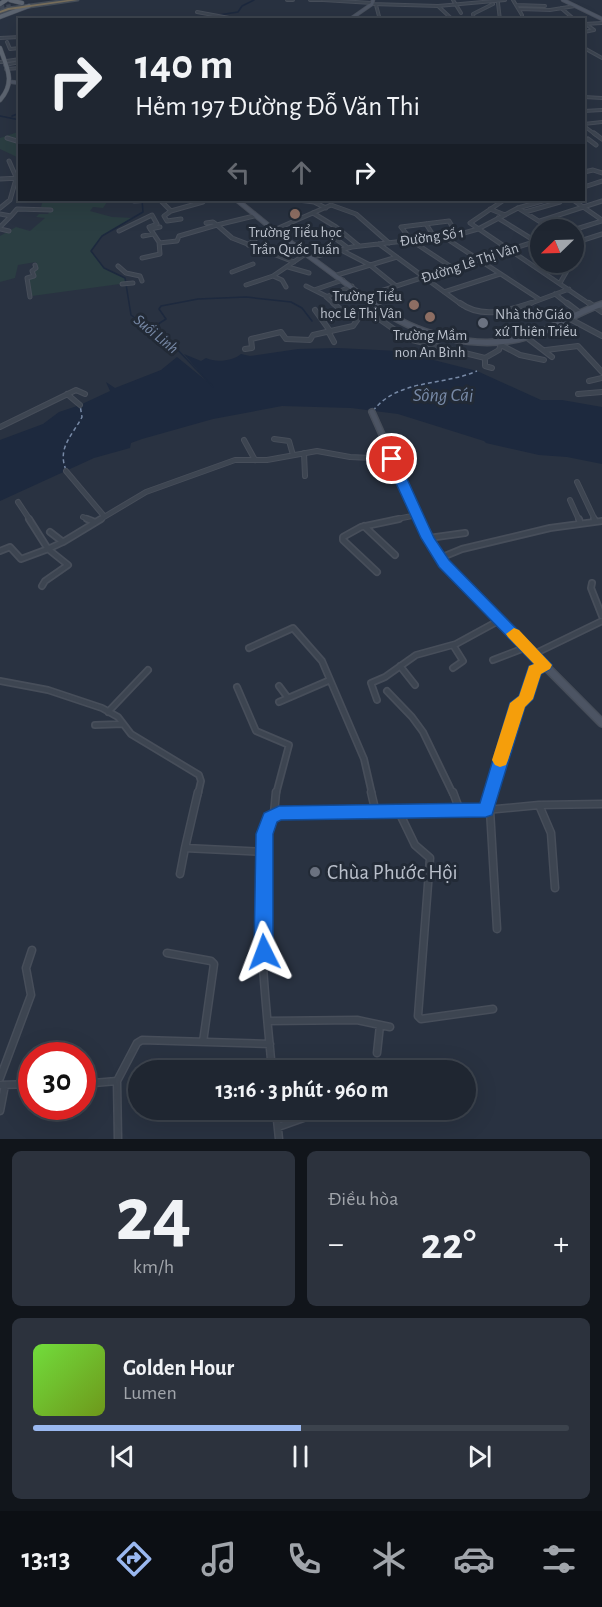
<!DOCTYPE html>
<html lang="vi">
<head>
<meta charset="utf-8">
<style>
	:root { --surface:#1f2631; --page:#2c323d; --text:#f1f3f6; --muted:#a1a5ab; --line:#3c434d; --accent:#9ab8f0 }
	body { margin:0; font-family:"Alegreya Sans",sans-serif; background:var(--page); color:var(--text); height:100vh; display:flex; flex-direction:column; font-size:22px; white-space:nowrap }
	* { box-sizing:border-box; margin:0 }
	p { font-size:20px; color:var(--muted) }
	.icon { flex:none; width:33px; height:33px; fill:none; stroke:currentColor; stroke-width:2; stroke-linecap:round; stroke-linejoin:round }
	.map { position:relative; height:1139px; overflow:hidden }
	.panel { display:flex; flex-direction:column; gap:12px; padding:12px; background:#11151b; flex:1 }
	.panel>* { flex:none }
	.guide { position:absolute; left:18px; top:18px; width:567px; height:183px; border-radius:0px; box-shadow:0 6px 24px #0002,0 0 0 2px var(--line); background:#1f2631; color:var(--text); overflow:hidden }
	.needle { width:39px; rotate:247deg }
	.buttons { position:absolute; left:530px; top:219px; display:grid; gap:12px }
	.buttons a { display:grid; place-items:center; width:54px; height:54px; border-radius:50%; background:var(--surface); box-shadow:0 6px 24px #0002,0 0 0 2px var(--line); font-size:30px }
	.speed { position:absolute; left:18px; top:1042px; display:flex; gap:12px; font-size:30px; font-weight:700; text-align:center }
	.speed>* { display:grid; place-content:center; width:78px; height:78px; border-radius:50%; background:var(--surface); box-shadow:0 6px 24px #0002,0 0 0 2px var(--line); line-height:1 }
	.speed .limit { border:9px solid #d22; background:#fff; color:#111 }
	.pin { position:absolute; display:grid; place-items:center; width:51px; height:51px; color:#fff; margin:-26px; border:3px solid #fff; border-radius:50%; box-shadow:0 2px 6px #0007 }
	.me { position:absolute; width:66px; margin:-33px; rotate:357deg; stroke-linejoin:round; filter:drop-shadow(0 0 4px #0008) }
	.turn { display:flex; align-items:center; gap:21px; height:126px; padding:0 18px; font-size:27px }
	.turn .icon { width:78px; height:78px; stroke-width:2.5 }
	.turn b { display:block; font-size:42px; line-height:51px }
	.lanes { display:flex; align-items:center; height:57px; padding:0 18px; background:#0003; justify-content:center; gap:30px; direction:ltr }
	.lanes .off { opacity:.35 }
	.big { font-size:45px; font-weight:700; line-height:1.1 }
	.panel .widget { flex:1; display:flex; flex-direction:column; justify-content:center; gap:9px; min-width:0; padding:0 21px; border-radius:9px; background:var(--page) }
	.panel .dial { align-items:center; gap:0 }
	.dial b { font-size:78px; line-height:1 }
	.song { display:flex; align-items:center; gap:18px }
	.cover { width:72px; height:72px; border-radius:9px; background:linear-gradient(135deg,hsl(100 70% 55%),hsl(80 70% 35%)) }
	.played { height:6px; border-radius:3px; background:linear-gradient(90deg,var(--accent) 50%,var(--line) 50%) }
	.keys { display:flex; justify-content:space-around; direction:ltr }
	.heat { display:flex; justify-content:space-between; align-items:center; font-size:33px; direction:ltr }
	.panel .tiles { flex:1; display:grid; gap:12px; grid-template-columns:1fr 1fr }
	.widget:last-child { grid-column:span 2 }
	.trip { position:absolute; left:128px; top:1060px; width:348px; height:60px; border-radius:30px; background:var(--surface); box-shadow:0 6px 24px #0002,0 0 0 2px var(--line); font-weight:700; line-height:60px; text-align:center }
	.dock { display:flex; height:96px; justify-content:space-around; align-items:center; background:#0c0f14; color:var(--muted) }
	.dock .icon { width:42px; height:42px }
	.dock .selected { color:var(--accent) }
	.dock b { font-size:27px; color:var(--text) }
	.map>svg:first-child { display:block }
</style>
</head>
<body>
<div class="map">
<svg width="602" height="1139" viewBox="0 0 602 1139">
	<rect width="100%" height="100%" fill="#293241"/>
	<path fill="#2b3e42" d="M18 132 20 135 19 158 0 149V138Z
		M43 200 107 202 103 208 93 207 90 211 112 217 134 218 102 236 91 251 104 268 125 278 127 283 32 296 28 278 36 276 34 270 38 268 36 262 18 265 15 278 0 282V236L16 227 30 231 45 218 36 217 39 214H48L51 209 41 207Z"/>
	<path fill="#1d293e" d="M338 348 398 351 477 371 541 400H562L602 407V464L567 457 539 455 486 443 484 441 398 414 351 408 282 406 213 419 142 439 131 443 130 448 94 458 0 501V440L43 424 59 412 80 405 110 391 106 382 115 388 161 370 177 357 209 383 184 354 201 361 206 358C216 363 233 361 241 354L250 356 298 349Z"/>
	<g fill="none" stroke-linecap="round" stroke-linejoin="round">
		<path stroke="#1d293e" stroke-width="1.5" d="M219 15 238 12 242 6 254 0
			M200 20 214 16
			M0 116 20 120
			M12 116 20 113
			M20 129V135
			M142 200 143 212 102 236 91 251 104 268 125 278 131 315 175 347 213 387
			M152 328 166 319 159 309 161 306 198 299 246 297 291 302 302 308 312 321"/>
		<path stroke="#7789a6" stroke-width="1.5" stroke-dasharray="4 3" stroke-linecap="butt" d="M373 411C397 379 443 386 477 371
			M66 470C57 448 72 436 82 417L80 405"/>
		<path stroke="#3f4756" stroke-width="4.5" stroke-dasharray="4.5 2" stroke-linecap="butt" d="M0 8 12 6"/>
		<g stroke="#474e5a" stroke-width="4">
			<path id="street-far4" d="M287 0H293
				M310 0H321
				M323 0 372 3
				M453 0 461 13
				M513 0 522 15
				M498 3 500 20
				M372 4 438 6 505 0
				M376 5 380 20
				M517 5 545 6
				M438 6 453 20
				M561 8 575 20
				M520 9 550 10 575 6
				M197 12 240 20
				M474 20 473 14 493 4
				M584 24 602 23
				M584 32 594 30 587 25
				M0 38 20 37
				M7 42 10 49 20 48
				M584 48 602 58
				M0 62 20 59
				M5 65 20 62
				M6 69 20 68
				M584 97 602 98
				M584 111 602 110
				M584 124 602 122
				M584 126 596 135"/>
		</g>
		<g stroke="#474e5a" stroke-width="5">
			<path id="street-far3" d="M594 133 602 139
				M7 138 20 142
				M588 139 596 145
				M9 161 16 177
				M584 172 593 170 602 173
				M0 179 20 178
				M584 187 602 181
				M160 200 171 211 203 202
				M298 200 314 202 326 208
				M504 200 470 223 591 305
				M573 200 602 220
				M134 201 152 200
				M0 208 10 200 16 179
				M518 208 553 230
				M490 209 505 215
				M171 211 164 216 167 221 181 219
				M525 212 560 202
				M313 213 336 227 359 246
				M0 214 11 216 0 227
				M11 216 17 209 51 210
				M254 216 217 225 232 238 294 262
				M498 218 540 244
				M540 221 602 201
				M206 223 213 222 217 225
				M426 224 435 238
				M0 229 9 231
				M150 229 160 227
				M274 230 331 205 356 214 389 243
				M324 230 348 248
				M573 230 602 221
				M119 231 152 215 157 224 149 227 159 242 160 254 142 258
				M143 236 153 234
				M444 237 539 299
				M573 242 579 247 573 261
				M159 243 177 241 179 236 217 225
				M574 243 602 234
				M379 244 462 305
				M248 245 259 236
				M341 250 370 265 396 286
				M313 257 352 247 457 235 478 229 518 208 546 200
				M118 266 126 273 140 276 142 281
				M288 267 309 273
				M453 268 412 241 401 227 449 221 457 235
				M232 272 253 264
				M337 275 397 257
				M273 276 282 280 286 287
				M560 283 572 262
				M122 284 133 283
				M246 285 273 276 307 253
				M306 286 326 296
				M314 290 343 280
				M444 292 500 274
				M555 294 569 305
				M365 296 540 240
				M30 297 27 278 34 276 32 271 36 268 35 265
				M335 305 326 297 352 286
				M526 305 569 289"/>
		</g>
		<g stroke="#474e5a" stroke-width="6">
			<path id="street-far2" d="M333 303 347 315 356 313 360 316 375 312
				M460 303C481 319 508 311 531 303
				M567 303 580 313
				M589 303 602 312
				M378 307 375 316 408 339 485 358
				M315 310 330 331
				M570 319 602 336
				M328 331 334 342
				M526 337 552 357
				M501 345 520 355 544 360
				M245 349 252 348 251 339 281 332 286 339 310 340 313 335 353 326 360 316
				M546 350 578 346 602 372
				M492 368 485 366V358L499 350 501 343
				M589 381 602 378
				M67 394 80 405
				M578 394 602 392
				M0 427 76 390 85 394
				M274 439 289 441 293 455
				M244 440 255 460
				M304 453 305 476
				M66 471 104 516
				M577 482 595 520
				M570 500 579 520
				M18 502 30 520
				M83 517 91 520
				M99 520 146 492 235 460H267L317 451 350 457 392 459
				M392 520 417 515"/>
		</g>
		<g stroke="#474e5a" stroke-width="8">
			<path id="street-far1" d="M87 519 95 522
				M579 519 580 522
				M594 519 595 521
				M364 526 395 555
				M50 532 63 542 101 519
				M429 538 465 533
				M0 551 10 547 21 559 48 549 29 519
				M440 558 462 549 550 528 602 521
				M377 572 343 540V537L361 527 399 519
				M592 583 591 588 602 616
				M42 586 45 581 68 565 48 549 63 542
				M453 645 463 661 453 668
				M249 648 293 628 322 661 364 759 372 794
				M534 654 602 621
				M493 660 527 647
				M400 666 415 685
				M0 681 48 690 102 708 118 717 131 734 199 775 201 781 198 794
				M279 686 288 698
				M237 687 256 731 289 745 276 794
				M387 691 412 717 423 732 453 794
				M377 700 371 683 385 677 416 655 456 644 500 620
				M279 702 330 680
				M108 712 148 670
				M95 725 123 724
				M491 794 518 703 525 699 535 669 545 665"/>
		</g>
		<g stroke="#474e5a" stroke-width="9">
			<path id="street" d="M198 792 185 848 264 852
				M371 792 376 813
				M453 792 460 811
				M539 805 551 833 555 888
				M486 810 491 792
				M490 810 497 929
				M399 812 415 845 430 858 418 1016 421 1019 493 1009
				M274 814 276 792
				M180 874 185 848
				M167 953 211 961 214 964 203 1042
				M268 1021 357 1020 390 1027
				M377 1053 380 1025
				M272 1071C267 1008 248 869 274 814L486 810 539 805 602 804
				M0 1078 31 995 26 968 32 950
				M117 1081 118 1139
				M82 1084 117 1081 137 1043 142 1040 270 1044
				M0 1085 32 1084
				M276 1110 279 1139
				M0 1111 5 1085
				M278 1127 326 1110"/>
		</g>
		<g stroke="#474e5a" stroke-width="4.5">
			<path id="secondary-far3" d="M563 0 602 19
				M349 20 372 4 373 0
				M12 82 20 83"/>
		</g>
		<g stroke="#474e5a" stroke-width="6">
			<path id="secondary-far2" d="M237 200 275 231 375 305
				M599 305 602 304"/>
		</g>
		<g stroke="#474e5a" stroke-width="8">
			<path id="secondary-far1" d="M373 303C414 336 479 352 530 336 555 328 577 312 602 304
				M372 412 420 520"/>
		</g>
		<g stroke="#474e5a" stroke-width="10">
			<path id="secondary" d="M419 519 444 564 602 723"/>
		</g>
		<g stroke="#474e5a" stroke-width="5">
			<path id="primary" d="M10 0 22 3
				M0 4 6 0
				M0 17 29 6
				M0 48C7 68 16 82 0 100"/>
		</g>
		<g stroke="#454d58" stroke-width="3">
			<path id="highway" d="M67 0H78L9 10 0 13V11L8 8Z"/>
		</g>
		<use href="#street-far4" stroke="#3d4551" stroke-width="2"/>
		<use href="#street-far3" stroke="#3d4551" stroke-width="3"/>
		<use href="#street-far2" stroke="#3d4551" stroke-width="4"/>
		<use href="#street-far1" stroke="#3d4551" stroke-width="4.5"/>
		<use href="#street" stroke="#3d4551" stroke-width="6"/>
		<use href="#secondary-far3" stroke="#4c5463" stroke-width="3"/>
		<use href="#secondary-far2" stroke="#4c5463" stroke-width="4"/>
		<use href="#secondary-far1" stroke="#4c5463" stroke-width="5"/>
		<use href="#secondary" stroke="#4c5463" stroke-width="7"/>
		<use href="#primary" stroke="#5c6470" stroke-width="4"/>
		<use href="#highway" fill="#766d5b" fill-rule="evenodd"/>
	</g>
	<path fill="#1a73e8" stroke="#114b97" stroke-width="1.5" d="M392 455 398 459 434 538 449 560 552 665 550 669 541 674 533 699 525 707 492 815 486 817 281 820 277 822 273 834V952L270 959 264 961 257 959 254 952 256 834 264 813 279 806 480 803 510 703 519 696 529 666 534 664 439 567 421 538 385 459Z"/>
	<path fill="#f59e0b" d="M514 628 519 630 552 665 550 669 541 674 533 699 525 707 508 760 506 765 500 767 495 765 492 760 510 703 519 696 529 666 534 664 508 637 506 634Z"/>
	<g fill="#8d6e63" stroke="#222a36" stroke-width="2">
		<circle cx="295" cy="214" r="6"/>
		<circle cx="414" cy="305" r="6"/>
		<circle cx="430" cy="317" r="6"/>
	</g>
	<g fill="#6b7280" stroke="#222a36" stroke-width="2">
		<circle cx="483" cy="323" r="6"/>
		<circle cx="315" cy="872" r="6"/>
	</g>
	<g text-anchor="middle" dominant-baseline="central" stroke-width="6" stroke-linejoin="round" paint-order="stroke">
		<g font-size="15" fill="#bac0cb" stroke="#222a36">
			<text x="295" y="232">Trường Tiểu học<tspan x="295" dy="17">Trần Quốc Tuấn</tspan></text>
			<text x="402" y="296" text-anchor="end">Trường Tiểu<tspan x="402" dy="17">học Lê Thị Vân</tspan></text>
			<text x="495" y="314" text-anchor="start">Nhà thờ Giáo<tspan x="495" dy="17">xứ Thiên Triều</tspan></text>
			<text x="430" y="335">Trường Mầm<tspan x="430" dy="17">non An Bình</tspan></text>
		</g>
		<g font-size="15" fill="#bac0cb" stroke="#222a36">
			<text transform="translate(432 237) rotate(-8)">Đường Số 1</text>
			<text transform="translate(470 263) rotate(-18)">Đường Lê Thị Vân</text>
		</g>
		<g font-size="16" font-style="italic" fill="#7789a6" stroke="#222a36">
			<text transform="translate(156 334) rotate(39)">Suối Linh</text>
		</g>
		<g font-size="20" font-style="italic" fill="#7789a6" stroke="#222a36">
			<text x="443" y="395">Sông Cái</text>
		</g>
		<g font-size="21" fill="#bac0cb" stroke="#222a36" text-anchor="start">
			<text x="327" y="872">Chùa Phước Hội</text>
		</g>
	</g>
</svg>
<div class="buttons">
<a><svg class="needle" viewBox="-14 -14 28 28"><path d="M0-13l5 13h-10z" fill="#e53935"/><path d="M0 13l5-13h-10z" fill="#a1a5ab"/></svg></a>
</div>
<div class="speed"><div class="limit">30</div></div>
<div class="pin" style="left:392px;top:459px;background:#d93025"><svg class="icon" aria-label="arrive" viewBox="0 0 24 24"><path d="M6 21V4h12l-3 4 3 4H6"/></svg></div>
<svg class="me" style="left:264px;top:952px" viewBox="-20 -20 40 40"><path d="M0-17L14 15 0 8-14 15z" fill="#1a73e8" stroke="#fff" stroke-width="4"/></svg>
<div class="trip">13:16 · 3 phút · 960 m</div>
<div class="guide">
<div class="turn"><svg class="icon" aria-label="right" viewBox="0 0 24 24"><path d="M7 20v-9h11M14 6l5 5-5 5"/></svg><div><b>140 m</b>Hẻm 197 Đường Đỗ Văn Thi</div></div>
<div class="lanes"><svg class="icon off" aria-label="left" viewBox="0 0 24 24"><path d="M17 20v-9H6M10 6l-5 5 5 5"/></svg><svg class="icon off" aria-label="ahead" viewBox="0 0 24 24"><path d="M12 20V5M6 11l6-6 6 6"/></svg><svg class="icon" aria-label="right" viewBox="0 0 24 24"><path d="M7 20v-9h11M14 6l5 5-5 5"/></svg></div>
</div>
</div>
<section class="panel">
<div class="tiles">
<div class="widget dial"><b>24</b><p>km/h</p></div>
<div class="widget"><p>Điều hòa</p>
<div class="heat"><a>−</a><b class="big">22°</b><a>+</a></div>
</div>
<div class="widget">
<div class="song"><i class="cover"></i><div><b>Golden Hour</b><p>Lumen</p></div></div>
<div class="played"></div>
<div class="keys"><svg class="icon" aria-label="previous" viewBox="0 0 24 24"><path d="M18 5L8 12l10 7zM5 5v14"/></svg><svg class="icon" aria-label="pause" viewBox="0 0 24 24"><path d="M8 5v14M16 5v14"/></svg><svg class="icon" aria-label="next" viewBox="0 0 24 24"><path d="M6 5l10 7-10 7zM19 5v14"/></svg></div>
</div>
</div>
</section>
<nav class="dock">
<b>13:13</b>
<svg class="icon selected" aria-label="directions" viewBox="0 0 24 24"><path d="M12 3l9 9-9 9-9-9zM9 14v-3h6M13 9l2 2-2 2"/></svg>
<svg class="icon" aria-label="music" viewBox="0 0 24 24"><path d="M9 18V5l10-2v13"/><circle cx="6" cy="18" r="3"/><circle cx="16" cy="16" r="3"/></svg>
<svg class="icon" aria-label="phone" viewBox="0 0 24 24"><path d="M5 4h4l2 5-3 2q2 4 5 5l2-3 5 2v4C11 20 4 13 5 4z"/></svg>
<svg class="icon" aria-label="climate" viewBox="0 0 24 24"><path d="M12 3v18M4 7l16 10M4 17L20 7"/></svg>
<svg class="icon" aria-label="car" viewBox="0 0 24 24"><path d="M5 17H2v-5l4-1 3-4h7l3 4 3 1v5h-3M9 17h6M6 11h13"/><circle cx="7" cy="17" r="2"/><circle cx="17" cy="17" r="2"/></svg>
<svg class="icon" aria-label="filters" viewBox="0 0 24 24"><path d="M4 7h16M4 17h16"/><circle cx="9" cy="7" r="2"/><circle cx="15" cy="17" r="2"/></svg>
</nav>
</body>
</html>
